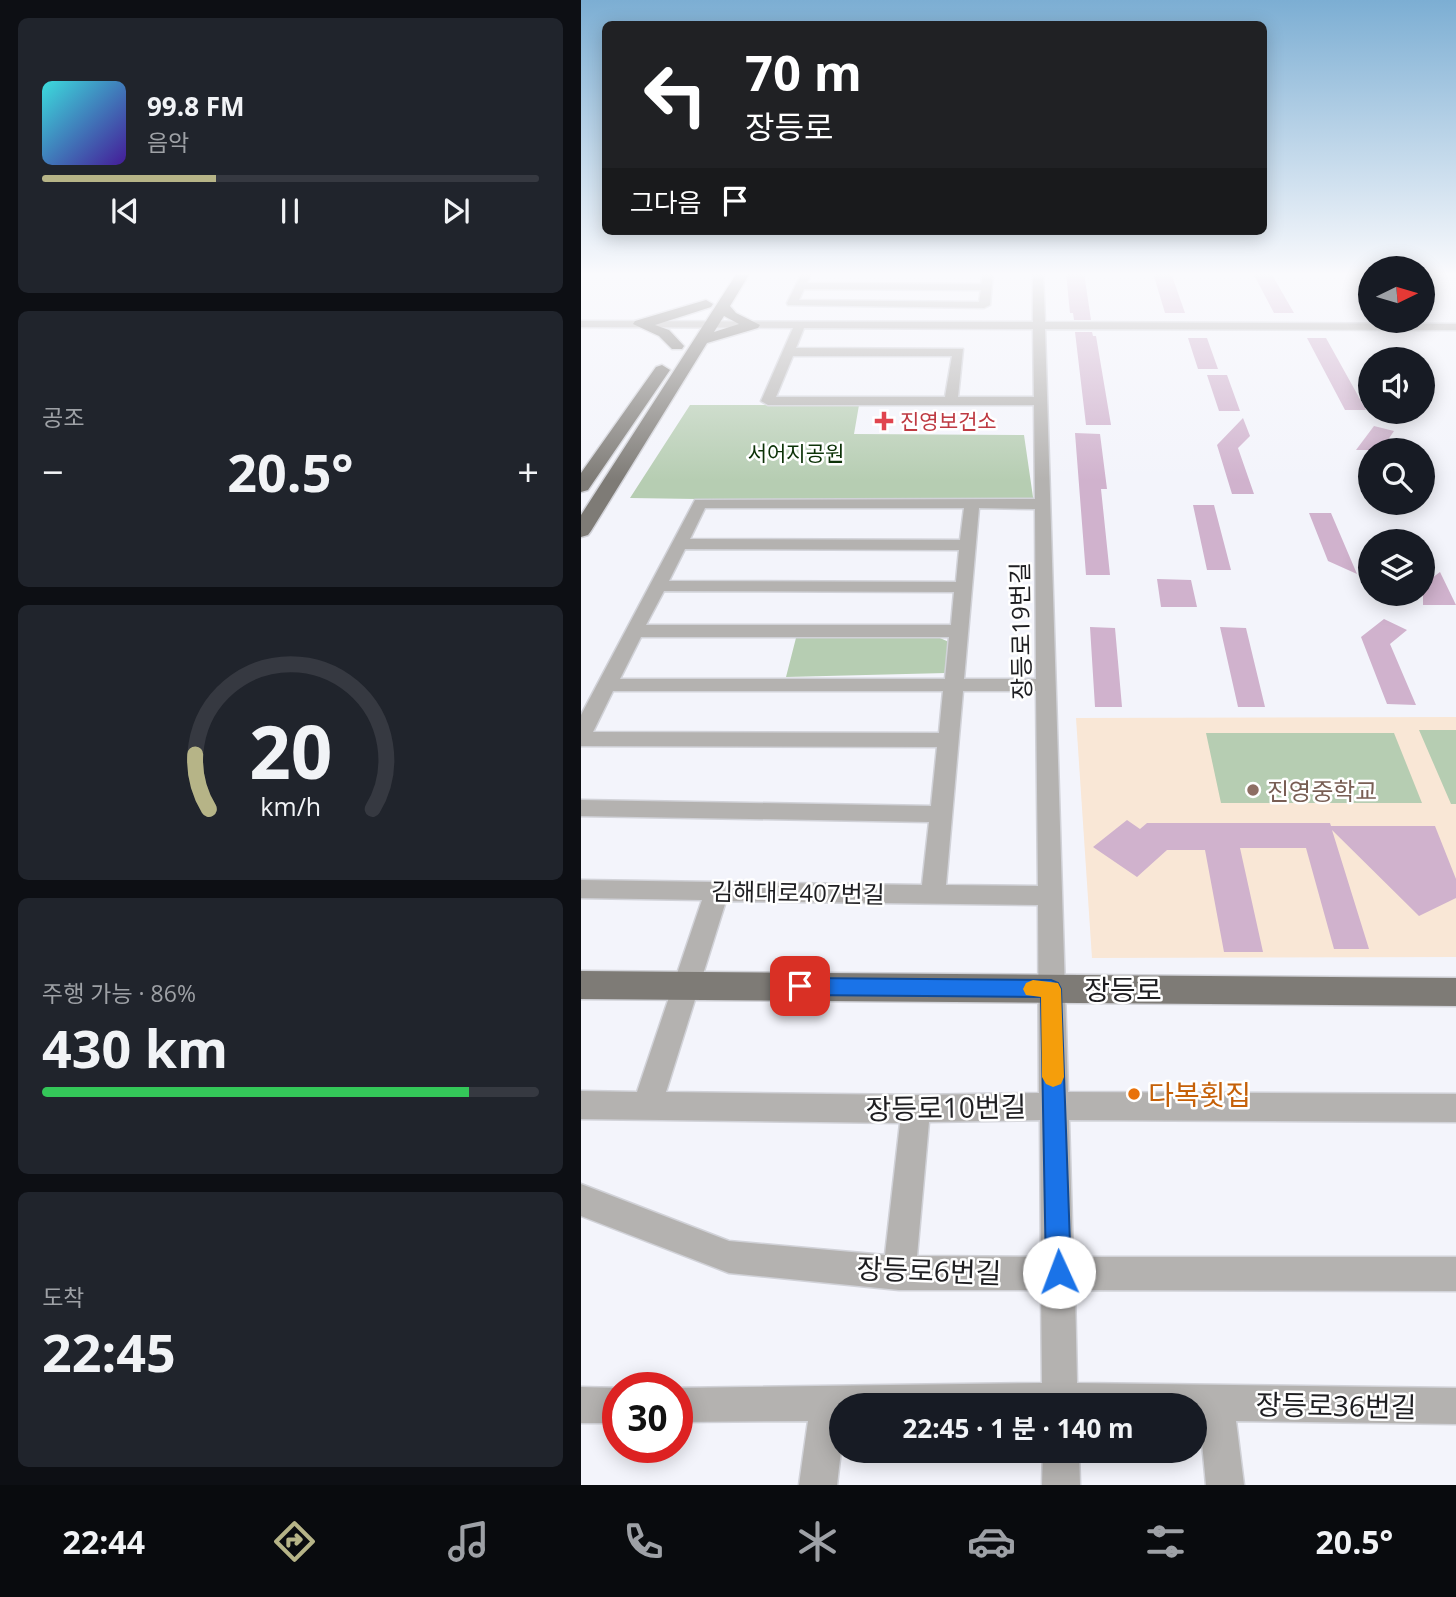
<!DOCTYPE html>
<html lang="ko">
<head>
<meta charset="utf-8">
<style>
	:root { --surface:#171b24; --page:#20242c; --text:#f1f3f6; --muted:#9ea1a6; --line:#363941; --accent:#b6b487 }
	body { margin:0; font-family:"Open Sans","Noto Sans KR",sans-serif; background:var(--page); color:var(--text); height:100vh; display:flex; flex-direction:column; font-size:26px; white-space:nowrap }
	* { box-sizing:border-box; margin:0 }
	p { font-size:23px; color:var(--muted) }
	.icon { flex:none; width:38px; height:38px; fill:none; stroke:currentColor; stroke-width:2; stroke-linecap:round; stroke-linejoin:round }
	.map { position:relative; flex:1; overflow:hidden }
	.sheet { display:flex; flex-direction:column; gap:18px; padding:18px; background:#0d0f14; width:581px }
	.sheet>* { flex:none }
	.guide { position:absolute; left:21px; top:21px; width:665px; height:214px; border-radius:10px; box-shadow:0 4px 18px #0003; background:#202124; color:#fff; overflow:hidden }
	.needle { width:46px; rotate:85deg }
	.buttons { position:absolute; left:777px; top:256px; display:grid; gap:14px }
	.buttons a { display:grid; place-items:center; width:77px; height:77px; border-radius:50%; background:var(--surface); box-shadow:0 4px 18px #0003; font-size:35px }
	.speed { position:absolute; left:21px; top:1372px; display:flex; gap:14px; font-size:35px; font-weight:700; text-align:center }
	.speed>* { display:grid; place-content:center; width:91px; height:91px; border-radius:50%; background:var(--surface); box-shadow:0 4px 18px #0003; line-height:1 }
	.speed .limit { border:10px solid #d22; background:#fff; color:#111 }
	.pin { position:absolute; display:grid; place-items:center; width:60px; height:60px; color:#fff; margin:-30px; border-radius:14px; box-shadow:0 4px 10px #0006 }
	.me { position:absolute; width:77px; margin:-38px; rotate:358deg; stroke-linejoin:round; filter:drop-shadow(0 0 5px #0008) }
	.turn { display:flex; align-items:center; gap:24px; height:147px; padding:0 28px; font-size:32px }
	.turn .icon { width:91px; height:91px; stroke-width:2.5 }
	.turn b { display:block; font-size:49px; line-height:60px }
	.then { display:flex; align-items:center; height:66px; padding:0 28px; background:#0003; gap:14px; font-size:26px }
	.big { font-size:52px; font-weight:700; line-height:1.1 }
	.sheet .card { flex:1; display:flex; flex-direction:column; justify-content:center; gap:10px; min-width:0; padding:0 24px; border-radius:10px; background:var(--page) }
	.sheet .dial { align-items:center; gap:0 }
	.dial svg { height:182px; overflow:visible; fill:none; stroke:var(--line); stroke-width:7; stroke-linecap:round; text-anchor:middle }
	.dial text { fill:var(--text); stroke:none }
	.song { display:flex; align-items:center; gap:21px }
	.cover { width:84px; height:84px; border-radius:10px; background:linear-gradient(135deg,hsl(180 70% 55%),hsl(260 70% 35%)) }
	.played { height:7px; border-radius:4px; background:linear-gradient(90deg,var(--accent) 35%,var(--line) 35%) }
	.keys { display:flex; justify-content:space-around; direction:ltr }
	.heat { display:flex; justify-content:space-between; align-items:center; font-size:38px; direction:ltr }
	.charge { height:10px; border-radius:5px; background:linear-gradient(90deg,#34c759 86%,var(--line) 0) }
	.trip { position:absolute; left:248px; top:1393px; width:378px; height:70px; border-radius:35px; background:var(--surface); box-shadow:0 4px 18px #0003; font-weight:700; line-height:70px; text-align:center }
	.tabs { display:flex; height:112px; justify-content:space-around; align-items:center; background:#090b0e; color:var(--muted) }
	.tabs .icon { width:49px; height:49px }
	.tabs .selected { color:var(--accent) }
	.tabs b { font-size:32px; color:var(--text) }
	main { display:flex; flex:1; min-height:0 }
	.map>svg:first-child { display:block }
</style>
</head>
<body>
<main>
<section class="sheet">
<div class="card">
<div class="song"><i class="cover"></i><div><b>99.8 FM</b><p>음악</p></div></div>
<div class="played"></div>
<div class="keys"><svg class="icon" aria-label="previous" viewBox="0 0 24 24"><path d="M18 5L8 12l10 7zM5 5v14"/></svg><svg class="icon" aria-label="pause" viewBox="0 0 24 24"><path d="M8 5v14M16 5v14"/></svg><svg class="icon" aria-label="next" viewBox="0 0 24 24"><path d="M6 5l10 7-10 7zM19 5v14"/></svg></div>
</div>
<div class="card"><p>공조</p>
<div class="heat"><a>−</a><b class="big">20.5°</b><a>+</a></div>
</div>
<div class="card dial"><svg viewBox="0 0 100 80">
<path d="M14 69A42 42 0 1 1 86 69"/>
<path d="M14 69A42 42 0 0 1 8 45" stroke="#b6b487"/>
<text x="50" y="56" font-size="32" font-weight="700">20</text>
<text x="50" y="72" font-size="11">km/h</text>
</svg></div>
<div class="card"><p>주행 가능 · 86%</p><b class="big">430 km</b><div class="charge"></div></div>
<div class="card"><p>도착</p><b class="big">22:45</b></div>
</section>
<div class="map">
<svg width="875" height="1485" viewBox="0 0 875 1485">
	<rect width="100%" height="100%" fill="#f3f4fb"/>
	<path fill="#f9e7d6" d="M875 717V957L511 958 495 718Z"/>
	<path fill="#b6cdb2" d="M109 405H278L273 434 443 435 453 504 49 498Z
		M216 634 352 635 368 642 365 673 205 677Z
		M838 730H875V804H870Z
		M625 733H813L841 803H640Z"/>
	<path fill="#d0b2cd" d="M485 273H503L510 320H493L492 313H489Z
		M572 273H590L604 313H584Z
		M672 273H690L713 313H693Z
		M494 332H511L512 336H515L530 425H505Z
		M607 338H626L637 369H617Z
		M726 338H745L785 410H764Z
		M626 375H646L659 411H638Z
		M662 418 669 436 657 448 673 494H651L636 445Z
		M793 426 813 431 800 450H775Z
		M494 433 519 434 526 489H520L529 575H505Z
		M612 505H633L650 570H626Z
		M728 513H750L776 574 747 561Z
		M859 572 875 605H842V578H851Z
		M576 579 610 580 616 607H580Z
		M803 619 826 630 809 644 835 705 806 704 780 637Z
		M509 627 534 628 541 707H514Z
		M639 627 665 628 684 707H657Z
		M546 820 559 829 566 823H749L750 826H854L875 879V898L838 916 751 830 788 949H753L725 848H659L682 952H643L624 850H586L556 877 512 847Z"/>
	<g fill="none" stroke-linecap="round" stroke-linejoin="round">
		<g stroke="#d1d2d8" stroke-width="3">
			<path id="minor" d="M221 273H231L226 283 400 284 402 273H412L409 305 403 308 207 305 206 303ZM223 289 400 290 398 302 218 300Z
				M452 273H462L464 322 875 324V330L464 329 487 1092 875 1094V1122L488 1120 492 1257H875V1291L494 1290 496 1383 875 1388V1424L655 1421 663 1485H625L619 1421H614V1405H261V1442L256 1485H218L227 1421 96 1422V1388H92L461 1383 460 1290H318L148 1273 0 1216V1184L148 1241 304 1255 319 1123 0 1119V1091L56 1092 121 900 0 898V880L341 885 348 822 0 816V800L350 806 356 747 0 746V715L114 500 454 499 453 405H187L180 401 212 328 0 327V321L452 322ZM223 328 452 329 453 397H377L382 349 215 348ZM212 356H371L364 397H195ZM124 508H383L379 540 109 539ZM398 508 454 509 455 679H383ZM104 549 378 550 375 582 88 581ZM83 591 373 592 370 625H65ZM60 637H368L364 679H39ZM32 691H362L358 733 12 732ZM382 691H455L457 886 365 885ZM145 901 457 905 458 1093 335 1095 85 1092ZM459 1120 460 1257 336 1256 348 1122Z
				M0 1387 39 1388H37V1423H0Z
				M462 1451H498L499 1485H461Z"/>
		</g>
		<g stroke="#d1d2d8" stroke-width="3">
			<path id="major" d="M156 273H169L149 306 155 313 179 325 177 328 126 343 10 531 7 535 0 537V515ZM143 316 158 324 133 332Z
				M125 300 132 304 130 307 74 325 88 330 103 346 101 349H91L78 336 52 324 54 321Z
				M81 365 89 370 7 490 0 492V473L75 367Z
				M0 971 875 978V1006L0 999Z"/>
		</g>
		<use href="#minor" fill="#b4b2b0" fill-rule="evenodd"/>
		<use href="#major" fill="#7e7b76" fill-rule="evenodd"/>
	</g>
	<linearGradient id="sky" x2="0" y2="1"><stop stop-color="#7caed3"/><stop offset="0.57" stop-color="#fafafd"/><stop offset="1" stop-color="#fafafd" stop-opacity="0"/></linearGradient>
	<rect width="875" height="481" fill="url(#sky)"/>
	<path fill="#1a73e8" stroke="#114b97" stroke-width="2" d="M219 978 470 980 477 983 480 989 490 1272 487 1281 478 1285 469 1281 465 1272 460 997 219 995 211 993 209 986 211 980Z"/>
	<path fill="#f59e0b" d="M452 980 477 983 480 989 483 1077 480 1084 472 1087 465 1084 461 1077 460 997 445 995 442 989 445 983Z"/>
	<path fill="#e0444e" stroke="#fff" stroke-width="2.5" d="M299.5 410.5h7v7h7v7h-7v7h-7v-7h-7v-7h7z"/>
	<circle fill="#8d6e63" stroke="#fff" stroke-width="2.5" cx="672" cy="790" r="7"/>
	<circle fill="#e8710a" stroke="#fff" stroke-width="2.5" cx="553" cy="1094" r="7"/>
	<g text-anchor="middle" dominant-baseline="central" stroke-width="5" stroke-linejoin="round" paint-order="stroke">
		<g font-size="21" fill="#be3a42" stroke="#fff" text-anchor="start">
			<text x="319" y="421">진영보건소</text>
		</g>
		<g font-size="21" fill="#0c3207" stroke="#fff">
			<text x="215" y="453">서어지공원</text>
		</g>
		<g font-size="24" fill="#1e1e21" stroke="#fff">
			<text transform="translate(439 631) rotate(-91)">장등로19번길</text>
			<text transform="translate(217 892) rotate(1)">김해대로407번길</text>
		</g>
		<g font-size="24" fill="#785e54" stroke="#fff" text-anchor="start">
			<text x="686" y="790">진영중학교</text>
		</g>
		<g font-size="28" fill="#1e1e21" stroke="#fff">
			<text x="542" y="989">장등로</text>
			<text transform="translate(365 1107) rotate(-1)">장등로10번길</text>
			<text transform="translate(348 1270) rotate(2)">장등로6번길</text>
			<text transform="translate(755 1405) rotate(1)">장등로36번길</text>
		</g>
		<g font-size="28" fill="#c56008" stroke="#fff" text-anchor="start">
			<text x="567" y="1094">다복횟집</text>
		</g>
	</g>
</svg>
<div class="buttons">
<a><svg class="needle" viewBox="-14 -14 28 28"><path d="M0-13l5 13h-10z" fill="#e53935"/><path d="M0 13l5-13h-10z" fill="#9ea1a6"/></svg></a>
<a><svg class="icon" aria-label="sound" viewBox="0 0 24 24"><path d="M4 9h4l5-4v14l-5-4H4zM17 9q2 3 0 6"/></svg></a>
<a><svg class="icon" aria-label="search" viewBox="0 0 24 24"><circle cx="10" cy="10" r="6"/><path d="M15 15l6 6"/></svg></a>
<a><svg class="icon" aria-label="layers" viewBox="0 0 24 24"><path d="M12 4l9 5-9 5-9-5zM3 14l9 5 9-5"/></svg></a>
</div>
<div class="speed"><div class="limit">30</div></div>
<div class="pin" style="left:219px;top:986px;background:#d93025"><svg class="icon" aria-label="arrive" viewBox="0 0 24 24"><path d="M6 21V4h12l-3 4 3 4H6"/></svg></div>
<svg class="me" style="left:478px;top:1272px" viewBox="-20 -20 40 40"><circle r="19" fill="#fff"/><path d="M0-13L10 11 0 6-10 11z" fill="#1a73e8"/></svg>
<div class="trip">22:45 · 1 분 · 140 m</div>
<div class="guide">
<div class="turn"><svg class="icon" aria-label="left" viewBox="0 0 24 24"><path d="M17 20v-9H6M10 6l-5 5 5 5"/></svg><div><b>70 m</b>장등로</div></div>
<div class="then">그다음<svg class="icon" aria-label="arrive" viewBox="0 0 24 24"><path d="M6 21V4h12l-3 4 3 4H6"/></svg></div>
</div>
</div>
</main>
<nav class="tabs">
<b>22:44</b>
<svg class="icon selected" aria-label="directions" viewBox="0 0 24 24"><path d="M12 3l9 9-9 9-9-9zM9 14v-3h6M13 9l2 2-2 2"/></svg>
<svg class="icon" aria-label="music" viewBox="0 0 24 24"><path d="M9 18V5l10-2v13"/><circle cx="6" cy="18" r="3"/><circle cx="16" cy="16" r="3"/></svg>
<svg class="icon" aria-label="phone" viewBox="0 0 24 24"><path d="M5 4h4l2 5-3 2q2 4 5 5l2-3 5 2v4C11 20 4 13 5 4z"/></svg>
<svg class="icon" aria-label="climate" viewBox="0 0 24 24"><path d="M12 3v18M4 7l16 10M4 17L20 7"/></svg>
<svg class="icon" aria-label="car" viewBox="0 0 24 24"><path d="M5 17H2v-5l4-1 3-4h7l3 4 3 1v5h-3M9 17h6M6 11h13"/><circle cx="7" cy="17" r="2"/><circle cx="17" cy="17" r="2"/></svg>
<svg class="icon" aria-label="filters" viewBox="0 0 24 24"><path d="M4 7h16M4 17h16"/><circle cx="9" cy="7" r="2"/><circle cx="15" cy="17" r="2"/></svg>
<b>20.5°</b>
</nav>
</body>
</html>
